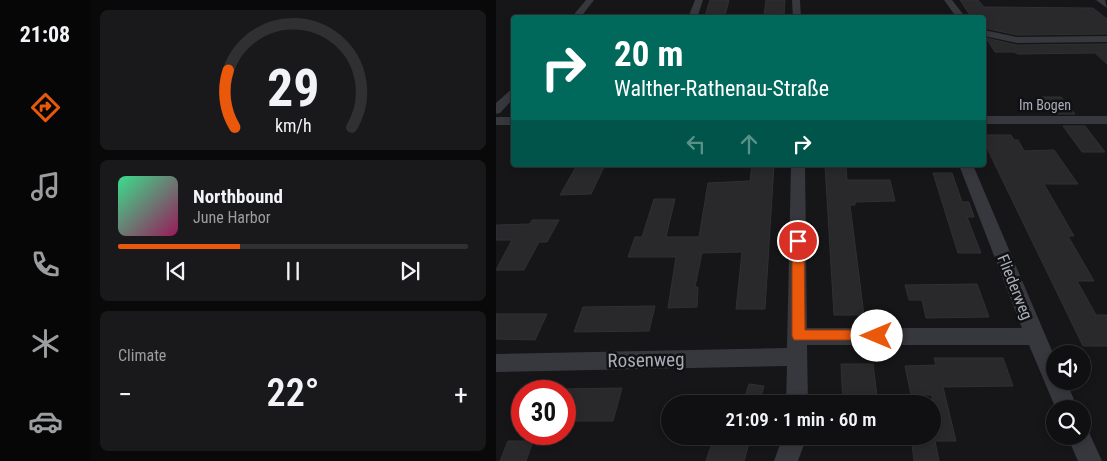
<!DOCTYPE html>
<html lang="en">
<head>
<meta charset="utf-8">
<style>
	:root { --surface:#101012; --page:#19191b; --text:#f1f3f6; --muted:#9c9d9f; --line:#303032; --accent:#ea580c }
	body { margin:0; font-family:"Roboto Condensed",sans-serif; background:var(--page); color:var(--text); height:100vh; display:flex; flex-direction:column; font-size:19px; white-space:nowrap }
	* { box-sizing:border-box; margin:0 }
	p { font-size:16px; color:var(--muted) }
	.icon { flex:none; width:28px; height:28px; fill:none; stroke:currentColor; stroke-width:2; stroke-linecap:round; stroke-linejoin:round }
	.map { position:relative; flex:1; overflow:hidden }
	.panel { display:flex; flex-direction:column; gap:10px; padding:10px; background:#09090a; width:406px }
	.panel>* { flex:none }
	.hud { position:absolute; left:15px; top:15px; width:475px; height:152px; border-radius:5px; box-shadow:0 2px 8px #0003,0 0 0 1px var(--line); background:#00695c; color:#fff; overflow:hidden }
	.buttons { position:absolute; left:550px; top:345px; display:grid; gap:10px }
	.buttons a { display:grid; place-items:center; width:45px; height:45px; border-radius:50%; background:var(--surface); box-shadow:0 2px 8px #0003,0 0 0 1px var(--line); font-size:25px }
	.speed { position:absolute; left:15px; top:380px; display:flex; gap:10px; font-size:25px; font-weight:700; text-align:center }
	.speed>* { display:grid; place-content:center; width:65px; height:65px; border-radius:50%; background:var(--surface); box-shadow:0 2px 8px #0003,0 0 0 1px var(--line); line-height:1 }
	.speed .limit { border:8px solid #d22; background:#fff; color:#111 }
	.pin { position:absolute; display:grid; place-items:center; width:42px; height:42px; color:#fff; margin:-21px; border:2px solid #fff; border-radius:50%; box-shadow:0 1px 5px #0007 }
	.me { position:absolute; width:55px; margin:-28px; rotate:270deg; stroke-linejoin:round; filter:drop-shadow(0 0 4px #0008) }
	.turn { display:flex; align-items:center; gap:18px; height:105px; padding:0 20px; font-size:22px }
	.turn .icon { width:65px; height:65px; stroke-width:2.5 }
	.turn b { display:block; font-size:35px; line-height:42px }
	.lanes { display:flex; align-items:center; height:48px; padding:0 20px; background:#0003; justify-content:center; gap:25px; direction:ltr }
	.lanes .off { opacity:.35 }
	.big { font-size:38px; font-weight:600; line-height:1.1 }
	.panel .tile { flex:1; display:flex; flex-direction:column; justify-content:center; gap:8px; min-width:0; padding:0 18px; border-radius:8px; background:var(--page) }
	.panel .dial { align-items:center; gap:0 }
	.dial svg { height:130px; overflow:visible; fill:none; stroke:var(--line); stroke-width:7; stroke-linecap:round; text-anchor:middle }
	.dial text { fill:var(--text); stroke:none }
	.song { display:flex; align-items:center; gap:15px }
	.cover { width:60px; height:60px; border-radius:8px; background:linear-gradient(135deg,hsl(150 70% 55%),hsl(330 70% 35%)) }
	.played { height:5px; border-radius:2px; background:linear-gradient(90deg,var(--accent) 35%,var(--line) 35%) }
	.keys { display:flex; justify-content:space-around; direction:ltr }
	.heat { display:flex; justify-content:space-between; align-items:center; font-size:28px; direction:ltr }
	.trip { position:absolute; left:165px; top:395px; width:280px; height:50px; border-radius:25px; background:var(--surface); box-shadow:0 2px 8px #0003,0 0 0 1px var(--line); font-weight:600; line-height:50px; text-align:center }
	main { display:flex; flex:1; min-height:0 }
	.dock { display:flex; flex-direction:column; width:90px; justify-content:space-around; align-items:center; background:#060607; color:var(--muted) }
	.dock .icon { width:35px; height:35px }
	.dock .active { color:var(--accent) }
	.dock b { font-size:22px; color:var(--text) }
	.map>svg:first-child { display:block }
</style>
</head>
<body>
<main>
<nav class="dock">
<b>21:08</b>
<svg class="icon active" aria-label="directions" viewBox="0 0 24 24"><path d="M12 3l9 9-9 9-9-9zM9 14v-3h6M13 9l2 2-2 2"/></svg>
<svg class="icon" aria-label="music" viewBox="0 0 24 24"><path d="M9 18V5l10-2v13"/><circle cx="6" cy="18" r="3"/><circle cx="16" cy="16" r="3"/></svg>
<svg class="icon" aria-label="phone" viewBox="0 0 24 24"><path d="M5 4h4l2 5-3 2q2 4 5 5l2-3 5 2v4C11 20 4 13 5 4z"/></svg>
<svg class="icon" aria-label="climate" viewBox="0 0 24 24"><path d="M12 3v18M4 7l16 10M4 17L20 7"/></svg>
<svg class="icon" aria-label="car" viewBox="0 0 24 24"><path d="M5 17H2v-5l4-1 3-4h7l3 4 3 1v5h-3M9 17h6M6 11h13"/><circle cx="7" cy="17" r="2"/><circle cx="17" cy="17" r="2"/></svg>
</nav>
<section class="panel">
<div class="tile dial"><svg viewBox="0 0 100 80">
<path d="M14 69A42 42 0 1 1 86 69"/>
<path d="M14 69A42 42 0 0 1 10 34" stroke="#ea580c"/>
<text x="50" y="56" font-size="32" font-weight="700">29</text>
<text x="50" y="72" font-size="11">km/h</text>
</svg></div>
<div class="tile">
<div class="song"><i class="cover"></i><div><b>Northbound</b><p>June Harbor</p></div></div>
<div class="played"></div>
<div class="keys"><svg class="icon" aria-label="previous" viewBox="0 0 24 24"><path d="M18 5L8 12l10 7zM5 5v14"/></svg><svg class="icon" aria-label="pause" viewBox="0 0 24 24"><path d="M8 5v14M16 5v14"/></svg><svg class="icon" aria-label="next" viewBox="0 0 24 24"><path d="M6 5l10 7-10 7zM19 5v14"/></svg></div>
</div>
<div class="tile"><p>Climate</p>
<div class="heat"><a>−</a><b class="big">22°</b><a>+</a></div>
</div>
</section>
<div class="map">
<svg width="611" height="461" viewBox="0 0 611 461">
	<rect width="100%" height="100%" fill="#161618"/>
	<path fill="#29292c" stroke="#303034" d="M214 0H233L229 16H209Z
		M270 0H289L288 16H268Z
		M464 0H482L488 7 597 8 611 19V34L521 35 488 28V18H476Z
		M490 38 521 45 611 44V64L599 53 522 54 518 52H499Z
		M545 97H565L579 114H558Z
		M567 126H589L609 152H586Z
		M488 135H515L518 140H522L528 151 558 150 582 184H548L578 236H572L598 281H581L600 315H611V346H587L488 142Z
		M81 165H109L95 194 64 195Z
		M256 165H278L269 309H240L246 252 206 253 199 287H202L201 307 172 308 180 257H132L139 237H146L158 199H179L170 237H203L212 183 254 181Z
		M329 165H350L351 180H394L399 201 359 202V205H354L368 315H338Z
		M437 173H456L466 202H473L478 217H471L485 253H462Z
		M36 220H63L51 242H43L28 270H0L16 240H0V225L34 224Z
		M481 284 493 317 430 318 426 300H413L409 285Z
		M159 306 153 331 78 332 87 307Z
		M0 314H51L39 340 0 339Z
		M438 358H507L517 386 447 387 460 441H439L443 461H418L415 436H436V395H415L409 366 440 365Z
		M345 364H377L382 404H347Z
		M253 384 268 386 263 404H247Z
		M126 388 117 421H69V389Z
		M218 436H255L248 461H210Z
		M12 441H37L30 461H4Z"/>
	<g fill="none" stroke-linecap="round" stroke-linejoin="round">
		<path fill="#37383d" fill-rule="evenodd" d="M90 0H98L84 18H75Z
			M199 0H207L201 18H192Z
			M296 0H304L305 18H297Z
			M448 0H456L470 18H461Z
			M600 0H609L611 8Z
			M488 30 521 37 611 36V42L521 43 488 36Z
			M18 87V98L4 113 0 114V103Z
			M488 116H611V124H488Z
			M0 117H18V125H0Z
			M295 165H309L311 328H526L463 165H477L559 358V381H570L582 409H560L533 345H311L312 404H290L291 366 0 372V354L291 348Z
			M586 426 591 428 606 461H582L571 436H586Z
			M287 436H311L302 461H278Z"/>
	</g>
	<path fill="#ea580c" stroke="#983908" d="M302 237 308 241 309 330H381L386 332 388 336 386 340H298L296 336V241Z"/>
	<g text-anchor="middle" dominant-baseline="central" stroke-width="5" stroke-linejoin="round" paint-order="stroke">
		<g font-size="14" fill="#a8adb8" stroke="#111113">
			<text x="549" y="105">Im Bogen</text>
		</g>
		<g font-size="16" fill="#a8adb8" stroke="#111113">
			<text transform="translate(519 287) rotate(68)">Fliederweg</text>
		</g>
		<g font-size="19" fill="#a8adb8" stroke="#111113">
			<text transform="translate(150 360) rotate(-1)">Rosenweg</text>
		</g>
	</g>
</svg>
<div class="buttons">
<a><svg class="icon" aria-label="sound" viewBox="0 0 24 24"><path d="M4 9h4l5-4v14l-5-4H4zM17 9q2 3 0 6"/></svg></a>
<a><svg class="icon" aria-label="search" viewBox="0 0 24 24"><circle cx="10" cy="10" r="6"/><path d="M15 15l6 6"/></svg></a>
</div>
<div class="speed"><div class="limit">30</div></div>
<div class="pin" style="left:302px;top:241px;background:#d93025"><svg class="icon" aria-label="arrive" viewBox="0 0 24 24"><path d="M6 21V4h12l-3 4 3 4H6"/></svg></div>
<svg class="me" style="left:381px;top:336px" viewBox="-20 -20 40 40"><circle r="19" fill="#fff"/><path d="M0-13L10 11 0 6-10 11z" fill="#ea580c"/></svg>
<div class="trip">21:09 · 1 min · 60 m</div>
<div class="hud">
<div class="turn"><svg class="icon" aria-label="right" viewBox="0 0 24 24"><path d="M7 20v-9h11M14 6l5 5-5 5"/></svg><div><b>20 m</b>Walther-Rathenau-Straße</div></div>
<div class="lanes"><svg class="icon off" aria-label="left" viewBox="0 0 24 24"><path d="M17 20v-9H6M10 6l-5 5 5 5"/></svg><svg class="icon off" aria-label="ahead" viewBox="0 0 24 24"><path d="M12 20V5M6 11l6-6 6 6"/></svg><svg class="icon" aria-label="right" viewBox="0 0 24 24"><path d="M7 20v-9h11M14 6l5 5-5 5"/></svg></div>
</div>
</div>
</main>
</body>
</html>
